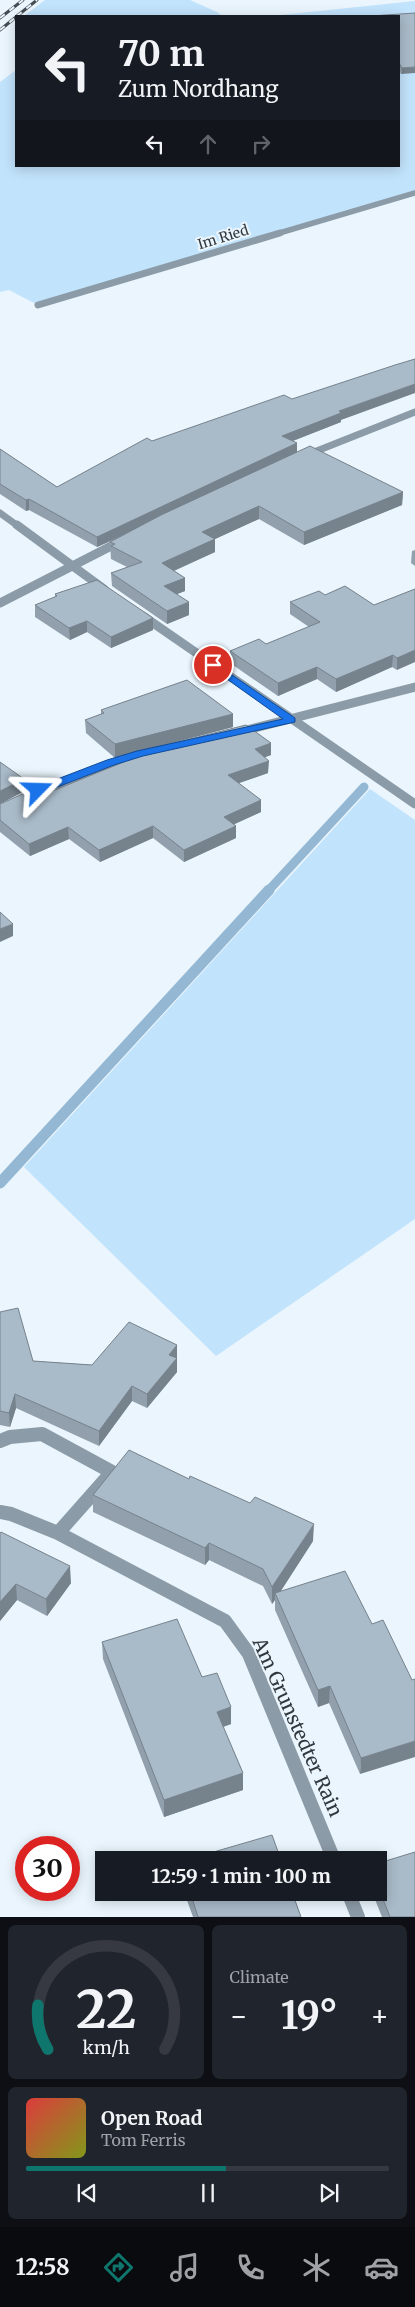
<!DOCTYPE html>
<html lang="en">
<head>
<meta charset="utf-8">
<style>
	:root { --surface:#171b24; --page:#20242c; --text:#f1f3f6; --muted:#9ea1a6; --line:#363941; --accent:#0f766e }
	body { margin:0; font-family:Merriweather,serif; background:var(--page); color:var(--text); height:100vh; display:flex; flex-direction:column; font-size:19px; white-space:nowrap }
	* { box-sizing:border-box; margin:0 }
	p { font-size:16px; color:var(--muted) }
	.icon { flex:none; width:28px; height:28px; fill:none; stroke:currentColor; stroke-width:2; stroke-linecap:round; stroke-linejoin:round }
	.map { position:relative; height:1917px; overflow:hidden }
	.details { display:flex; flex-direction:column; gap:8px; padding:8px; background:#0d0f14; flex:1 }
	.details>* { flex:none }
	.guide { position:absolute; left:15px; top:15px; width:385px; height:152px; border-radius:0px; box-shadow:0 2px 12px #0003; background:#171b24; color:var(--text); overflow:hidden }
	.speed { position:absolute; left:15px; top:1836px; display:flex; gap:10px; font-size:25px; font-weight:700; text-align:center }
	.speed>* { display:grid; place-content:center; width:65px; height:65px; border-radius:50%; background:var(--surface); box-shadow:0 2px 12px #0003; line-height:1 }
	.speed .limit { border:8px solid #d22; background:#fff; color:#111 }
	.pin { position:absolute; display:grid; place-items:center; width:42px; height:42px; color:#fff; margin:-21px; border:2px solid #fff; border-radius:50%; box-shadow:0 1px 5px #0007 }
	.me { position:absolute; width:55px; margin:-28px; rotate:68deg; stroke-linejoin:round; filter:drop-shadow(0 0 4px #0008) }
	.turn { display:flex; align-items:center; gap:18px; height:105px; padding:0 20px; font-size:22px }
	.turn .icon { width:65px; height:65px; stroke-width:2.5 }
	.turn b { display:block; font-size:35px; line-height:42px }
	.lanes { display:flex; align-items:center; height:48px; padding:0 20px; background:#0003; justify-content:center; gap:25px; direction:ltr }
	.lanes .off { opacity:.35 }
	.big { font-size:38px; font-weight:700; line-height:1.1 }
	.details .tile { flex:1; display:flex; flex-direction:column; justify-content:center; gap:8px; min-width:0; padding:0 18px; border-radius:8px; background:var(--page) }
	.details .dial { align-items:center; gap:0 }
	.dial svg { height:130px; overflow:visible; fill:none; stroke:var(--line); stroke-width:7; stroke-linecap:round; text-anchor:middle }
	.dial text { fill:var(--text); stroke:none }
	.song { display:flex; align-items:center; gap:15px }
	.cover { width:60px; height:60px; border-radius:8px; background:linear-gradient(135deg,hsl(0 70% 55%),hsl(70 70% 35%)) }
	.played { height:5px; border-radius:2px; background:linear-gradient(90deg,var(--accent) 55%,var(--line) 55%) }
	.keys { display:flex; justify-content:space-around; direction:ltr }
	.heat { display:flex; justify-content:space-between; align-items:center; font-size:28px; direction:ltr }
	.details .tiles { flex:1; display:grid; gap:8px; grid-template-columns:1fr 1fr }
	.tile:last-child { grid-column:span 2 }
	.trip { position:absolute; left:95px; top:1851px; width:292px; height:50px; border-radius:0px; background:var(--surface); box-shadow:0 2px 12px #0003; font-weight:700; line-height:50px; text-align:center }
	.dock { display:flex; height:80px; justify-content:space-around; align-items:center; background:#090b0e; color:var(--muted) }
	.dock .icon { width:35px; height:35px }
	.dock .active { color:var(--accent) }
	.dock b { font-size:22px; color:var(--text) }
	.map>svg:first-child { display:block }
</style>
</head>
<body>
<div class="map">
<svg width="415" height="1917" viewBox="0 0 415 1917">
	<rect width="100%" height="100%" fill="#eaf5fd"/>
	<path fill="#c2e3fc" d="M45 0H190L217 12 222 16H24Z
		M415 1V191L36 304 9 290 0 292V82L16 70V166H399V16H271Z
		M370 789 415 820V1219L216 1356 24 1167Z"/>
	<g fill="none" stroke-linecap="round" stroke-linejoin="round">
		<path stroke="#94b8d3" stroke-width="9" d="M268 891 364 787"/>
		<path stroke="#94b8d3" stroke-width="11" d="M0 1183 269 890"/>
		<path stroke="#8b9ba7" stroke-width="5.5" d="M276 234 415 193"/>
		<path stroke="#8b9ba7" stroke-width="7" d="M38 305 280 233
			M304 456 415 412
			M0 513 18 526"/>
		<path stroke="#8b9ba7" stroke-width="9" d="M17 525 104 589
			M0 603 121 541
			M143 616 415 804
			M239 732 415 687
			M27 795 137 755"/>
		<path stroke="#8b9ba7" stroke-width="14" d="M0 1441 10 1437 42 1434 112 1472 58 1533
			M0 1512 11 1514 58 1533 225 1621 249 1654 334 1860
			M348 1892 358 1917"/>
		<g stroke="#444b52" stroke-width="3">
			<path id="rail" d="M17 16 37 0
				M0 18 23 0
				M0 30 16 17"/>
		</g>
		<use href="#rail" stroke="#eaf5fd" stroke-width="2" stroke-dasharray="6" stroke-linecap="butt"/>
	</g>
	<path fill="#91a0ac" d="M415 13 401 74 399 70V16Z
		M292 399 341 420V422L293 441 297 443V452L403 492 402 505 304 545 259 519 215 539V552L174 571 185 578V591L177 594 189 615 167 624 112 586 111 573 127 567 111 559 110 542 116 539 97 547 29 510 26 511 0 494V449L57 487 152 441Z
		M415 550V566L411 563 412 551Z
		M415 589 397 670 392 667 336 692 317 679 278 696 230 663V651L266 644 309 627 290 614V602L325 595 374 605Z
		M55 594 153 618V630L111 648 87 632 70 640 35 617V605L55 597Z
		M101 710 233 714V727L115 758 86 733 85 720 101 714Z
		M126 755H271L265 757 268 773 238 783 261 800V812L234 824 236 826V838L184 862 153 838 100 862 69 839 30 856 0 832V804L45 794 126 761Z
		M0 1312 33 1361 92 1365 177 1345V1372L147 1408 132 1401 99 1446 16 1408 10 1427 0 1425Z
		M93 1495 313 1541 280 1592 372 1624 360 1774 329 1703 318 1707 275 1610V1600L272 1604 263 1586 209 1560 205 1565 93 1512Z
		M0 1533 71 1583 47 1616 17 1600 0 1621Z
		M102 1642 202 1677 231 1707V1724L223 1727 243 1773V1790L164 1817 103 1659Z
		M379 1863 415 1917H382L372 1892H379Z
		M184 1892H292L301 1917H193Z"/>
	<path fill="#76828c" d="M415 67V73L401 74 402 68Z
		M415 384V393L341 420V422L282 445V436L339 411Z
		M297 443V453L97 547V537Z
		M403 492 402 505 304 545V532Z
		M29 499V510L26 511V500Z
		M259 506V519L202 545V532Z
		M215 539V552L162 576V563Z
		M185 578V591L164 599V586Z
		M189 602V615L167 624V611Z
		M153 618V630L111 648V637Z
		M87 621V632L70 640 69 628Z
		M415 650V662L397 670V658Z
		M393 655 392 667 336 692V679Z
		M317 667V679L278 696V683Z
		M233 714V727L115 758V744Z
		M271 743V755L255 761V749Z
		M269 761 268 773 228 787V775Z
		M24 779 25 791 0 804V791Z
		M261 800V812L224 829V817Z
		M153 826V838L100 862 99 850Z
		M236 826V838L184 862V850Z
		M68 827 69 839 30 856 29 844Z
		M13 924V936L0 942V929Z
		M177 1345V1372L147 1408V1394L169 1355Z
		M132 1386V1401L99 1446V1431Z
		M15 1394 16 1408 10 1427 9 1413Z
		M314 1524 313 1541 277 1597 275 1593V1600L272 1604V1587Z
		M209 1543V1560L205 1565V1548Z
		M70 1566 71 1583 47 1616 46 1599Z
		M16 1584 17 1600 0 1621V1602Z
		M330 1686 329 1703 318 1707V1690Z
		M231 1707V1724L217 1729V1712Z
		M415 1741V1757L360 1774 361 1758Z
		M243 1773V1790L164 1817V1800Z"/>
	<path fill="#a9bac8" stroke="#76828c" d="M415 13V67L402 68 399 63V16H371Z
		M415 359V384L339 411 341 413 282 436 297 443 97 537 29 499 26 500 0 484V449L57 487 147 438 152 441 284 395 292 399 395 365Z
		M310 446 403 492 304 532 259 506 202 532 215 539 162 563 185 578 164 586 189 602 167 611 111 573 142 562 111 546 115 544 110 542 161 515Z
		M97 580 153 618 111 637 87 621 69 628 35 605 57 596 55 594Z
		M345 586 374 605 415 589V650L397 658 393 655 336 679 317 667 278 683 230 651 259 639 266 644 320 622 290 602 319 591 325 595Z
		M187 680 233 714 115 744 85 720 104 713 101 710Z
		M246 725 271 743 255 749 269 761 228 775 261 800 224 817 236 826 184 850 153 826 99 850 68 827 29 844 0 820V804L36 788 45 794 131 759 126 755Z
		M0 762 24 779 0 791Z
		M0 912 13 924 0 929Z
		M18 1308 33 1361 92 1365 129 1322 177 1345 169 1355 177 1358 147 1394 132 1386 99 1431 15 1394 9 1413 0 1411V1312Z
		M129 1450 189 1479 190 1476 250 1503 255 1497 314 1524 272 1587 263 1569 209 1543 205 1548 93 1495Z
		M1 1532 70 1566 46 1599 16 1584 0 1602V1533Z
		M345 1571 372 1624 383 1620 412 1680 415 1679V1741L361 1758 330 1686 318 1690 275 1593Z
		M177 1619 202 1677 217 1673 231 1707 217 1712 243 1773 164 1800 102 1642Z
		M272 1835 281 1860H186Z
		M415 1852V1917H390L379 1889V1863Z
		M190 1892H292L301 1917H198Z"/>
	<path fill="#1a73e8" stroke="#114b97" d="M213 662 295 718V722L143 756 114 765 42 793H34V788L107 760 137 751 283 719 210 667 208 665Z"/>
	<g text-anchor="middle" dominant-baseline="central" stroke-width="4" stroke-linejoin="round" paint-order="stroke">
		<g font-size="14" fill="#31383e" stroke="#eaf5fd">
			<text transform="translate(223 237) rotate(-17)">Im Ried</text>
		</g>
		<g font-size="19" fill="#31383e" stroke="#eaf5fd">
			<text transform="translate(298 1727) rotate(66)">Am Grunstedter Rain</text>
		</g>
	</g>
</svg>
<div class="speed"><div class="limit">30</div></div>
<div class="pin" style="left:213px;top:665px;background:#d93025"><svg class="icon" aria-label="arrive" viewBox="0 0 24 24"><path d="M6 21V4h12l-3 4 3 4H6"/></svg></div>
<svg class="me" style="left:38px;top:790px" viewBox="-20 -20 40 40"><path d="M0-17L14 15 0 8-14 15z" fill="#1a73e8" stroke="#fff" stroke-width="4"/></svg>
<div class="trip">12:59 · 1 min · 100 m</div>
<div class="guide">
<div class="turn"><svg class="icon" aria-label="left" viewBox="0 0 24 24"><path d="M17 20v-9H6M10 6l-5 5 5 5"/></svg><div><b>70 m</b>Zum Nordhang</div></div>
<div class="lanes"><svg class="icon" aria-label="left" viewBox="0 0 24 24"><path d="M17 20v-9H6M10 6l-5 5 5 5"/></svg><svg class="icon off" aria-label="ahead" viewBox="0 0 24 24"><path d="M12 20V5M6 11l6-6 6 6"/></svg><svg class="icon off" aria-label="right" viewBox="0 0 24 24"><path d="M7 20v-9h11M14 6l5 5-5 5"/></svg></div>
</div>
</div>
<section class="details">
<div class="tiles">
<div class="tile dial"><svg viewBox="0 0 100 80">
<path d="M14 69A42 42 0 1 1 86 69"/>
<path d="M14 69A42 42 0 0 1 8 42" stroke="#0f766e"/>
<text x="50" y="56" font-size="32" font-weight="700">22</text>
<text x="50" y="72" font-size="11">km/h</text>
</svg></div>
<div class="tile"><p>Climate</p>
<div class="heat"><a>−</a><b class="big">19°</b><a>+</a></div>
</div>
<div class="tile">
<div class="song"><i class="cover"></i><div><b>Open Road</b><p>Tom Ferris</p></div></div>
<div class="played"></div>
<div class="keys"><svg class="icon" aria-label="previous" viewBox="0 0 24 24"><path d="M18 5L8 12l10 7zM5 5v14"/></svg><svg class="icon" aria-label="pause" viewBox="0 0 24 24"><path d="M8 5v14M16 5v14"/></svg><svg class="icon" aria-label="next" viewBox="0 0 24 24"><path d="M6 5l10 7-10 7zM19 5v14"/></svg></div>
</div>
</div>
</section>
<nav class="dock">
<b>12:58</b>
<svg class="icon active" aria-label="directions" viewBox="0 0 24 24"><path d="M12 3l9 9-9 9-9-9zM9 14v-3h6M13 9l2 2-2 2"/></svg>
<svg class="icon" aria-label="music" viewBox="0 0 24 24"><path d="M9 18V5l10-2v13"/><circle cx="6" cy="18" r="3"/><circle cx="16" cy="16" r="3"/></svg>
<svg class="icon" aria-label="phone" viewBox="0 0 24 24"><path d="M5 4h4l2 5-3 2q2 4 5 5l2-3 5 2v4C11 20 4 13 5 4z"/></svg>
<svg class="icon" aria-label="climate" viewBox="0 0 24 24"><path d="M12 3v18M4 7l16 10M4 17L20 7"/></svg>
<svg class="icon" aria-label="car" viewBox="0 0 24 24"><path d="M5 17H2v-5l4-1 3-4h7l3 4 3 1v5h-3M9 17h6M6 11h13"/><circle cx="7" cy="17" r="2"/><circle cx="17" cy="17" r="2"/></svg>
</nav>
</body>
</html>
